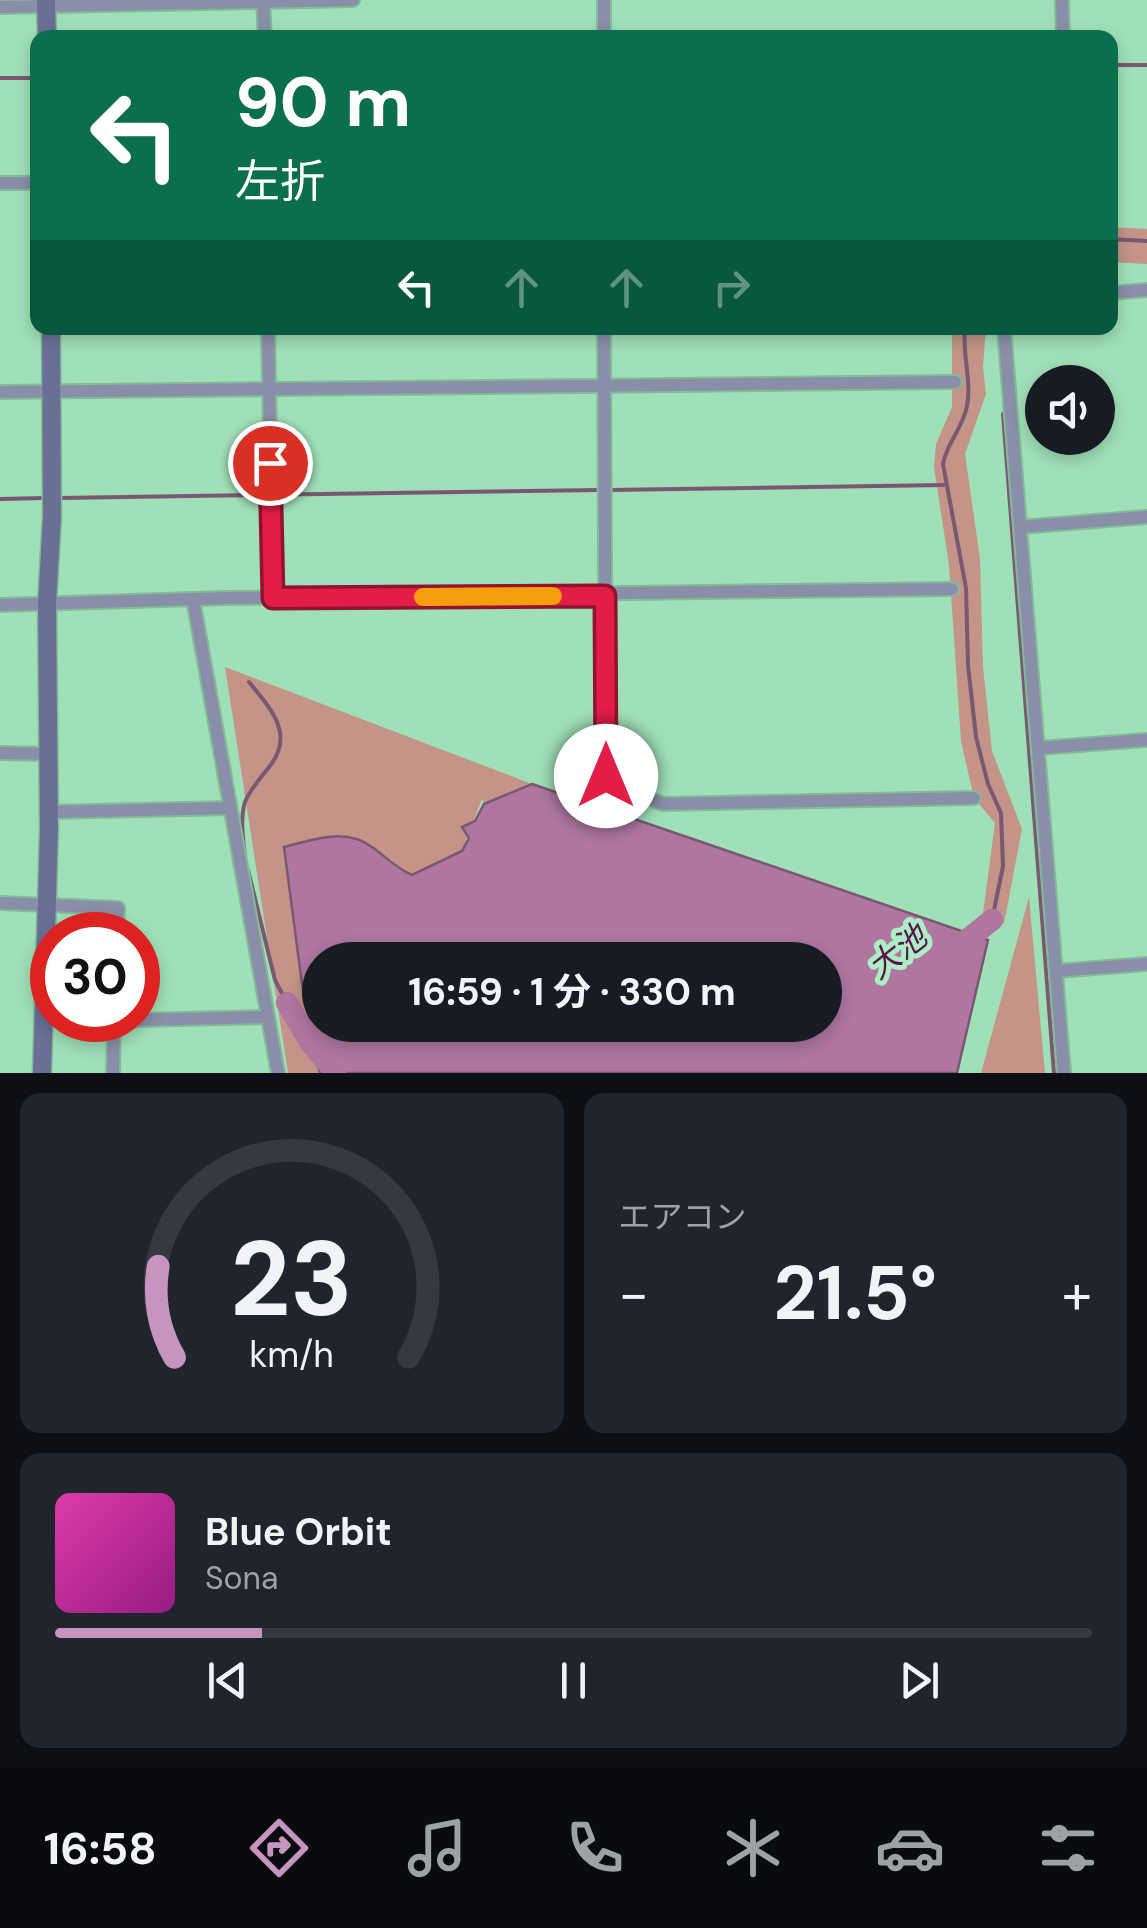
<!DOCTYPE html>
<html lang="ja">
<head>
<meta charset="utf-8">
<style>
	:root { --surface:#171b24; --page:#20242c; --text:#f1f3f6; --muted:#9ea1a6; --line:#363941; --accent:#c794c0 }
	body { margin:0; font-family:"DM Sans","Noto Sans JP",sans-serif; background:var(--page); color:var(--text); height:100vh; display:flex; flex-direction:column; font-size:38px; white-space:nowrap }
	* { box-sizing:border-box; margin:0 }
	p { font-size:32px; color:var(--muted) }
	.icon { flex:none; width:55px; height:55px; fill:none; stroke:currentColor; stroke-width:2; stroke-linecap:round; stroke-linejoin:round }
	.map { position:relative; height:1073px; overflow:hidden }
	.sheet { display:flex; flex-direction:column; gap:20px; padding:20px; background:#0d0f14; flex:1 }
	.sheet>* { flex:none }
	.guide { position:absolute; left:30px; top:30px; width:1088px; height:305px; border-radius:20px; box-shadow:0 5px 15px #0003; background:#0b6e4f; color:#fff; overflow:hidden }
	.tools { position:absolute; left:1025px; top:365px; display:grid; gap:20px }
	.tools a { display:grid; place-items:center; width:90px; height:90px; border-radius:50%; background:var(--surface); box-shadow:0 5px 15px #0003; font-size:50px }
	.speed { position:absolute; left:30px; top:912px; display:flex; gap:20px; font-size:50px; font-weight:700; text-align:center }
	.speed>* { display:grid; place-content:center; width:130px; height:130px; border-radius:50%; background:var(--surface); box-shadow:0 5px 15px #0003; line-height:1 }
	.speed .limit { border:15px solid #d22; background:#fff; color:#111 }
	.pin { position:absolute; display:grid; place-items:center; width:85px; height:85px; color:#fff; margin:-42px; border:5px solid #fff; border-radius:50%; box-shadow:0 2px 10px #0007 }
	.me { position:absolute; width:110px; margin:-55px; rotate:0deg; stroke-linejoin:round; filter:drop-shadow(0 0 8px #0008) }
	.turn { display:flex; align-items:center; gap:35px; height:210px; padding:0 40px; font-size:45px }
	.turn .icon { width:130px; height:130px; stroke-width:2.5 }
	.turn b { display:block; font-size:70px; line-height:85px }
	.lanes { display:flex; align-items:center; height:95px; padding:0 40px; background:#0003; justify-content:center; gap:50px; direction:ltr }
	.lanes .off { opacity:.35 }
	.big { font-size:75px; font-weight:700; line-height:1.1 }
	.sheet .widget { flex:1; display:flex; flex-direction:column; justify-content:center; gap:15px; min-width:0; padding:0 35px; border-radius:20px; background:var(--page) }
	.sheet .dial { align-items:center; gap:0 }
	.dial svg { height:260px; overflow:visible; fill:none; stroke:var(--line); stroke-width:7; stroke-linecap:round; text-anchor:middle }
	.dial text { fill:var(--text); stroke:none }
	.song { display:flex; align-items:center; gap:30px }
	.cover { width:120px; height:120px; border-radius:15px; background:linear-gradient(135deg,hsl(320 70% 55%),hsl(310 70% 35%)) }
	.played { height:10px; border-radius:5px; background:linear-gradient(90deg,var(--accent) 20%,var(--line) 20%) }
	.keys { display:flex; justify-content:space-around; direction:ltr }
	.heat { display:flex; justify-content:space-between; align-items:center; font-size:55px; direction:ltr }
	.sheet .tiles { flex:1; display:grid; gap:20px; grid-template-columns:1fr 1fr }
	.widget:last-child { grid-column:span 2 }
	.trip { position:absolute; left:302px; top:942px; width:540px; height:100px; border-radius:50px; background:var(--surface); box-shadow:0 5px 15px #0003; font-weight:700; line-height:100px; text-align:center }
	.tab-bar { display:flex; height:160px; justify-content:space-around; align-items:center; background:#090b0e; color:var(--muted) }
	.tab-bar .icon { width:70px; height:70px }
	.tab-bar .selected { color:var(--accent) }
	.tab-bar b { font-size:45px; color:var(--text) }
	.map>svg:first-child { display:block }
</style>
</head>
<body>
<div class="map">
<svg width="1147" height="1073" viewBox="0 0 1147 1073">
	<rect width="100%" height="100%" fill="#a0e0b8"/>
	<path fill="#c39487" d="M1110 227 1147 229V264L1110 262Z
		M952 328H986L983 367 986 394 965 454 980 559 983 667 992 751 1022 829 1004 924 983 913 995 823 974 798 961 741 949 565 934 467 936 444 952 407Z
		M225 667 532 784 484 804 482 799 462 851 412 875C396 867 386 857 372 847 345 827 312 840 284 847L320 1073H288Z
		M1029 897 1045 1073H981Z"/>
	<path fill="#af76a0" stroke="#7a5872" stroke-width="2.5" fill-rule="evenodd" d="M532 784 988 940 957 1073H320L302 984 284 847C312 840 345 827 372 847 386 857 396 868 412 875L462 851 469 838 462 827 475 821 484 804ZM320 960H825V1025H320Z"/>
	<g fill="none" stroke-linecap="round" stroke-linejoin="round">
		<path stroke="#7a5872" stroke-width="4" d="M1110 65H1147
			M0 78H38
			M1110 239 1147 241
			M965 328C962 354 972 382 967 406 963 428 947 442 943 464L966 588 968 665 976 737 988 784 1001 813 1003 866 992 920
			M1003 414 1054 1073
			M609 490 944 485
			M59 498 600 490
			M0 499 45 498
			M245 856C243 839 240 818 245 802 251 787 263 776 272 763 294 732 269 707 249 682
			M248 870 275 980 287 1003"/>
		<path stroke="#af76a0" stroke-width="22" d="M948 955 992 920
			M287 1003 310 1042 336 1073"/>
		<g stroke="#83bb98" stroke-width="16">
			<path id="street" d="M263 0 265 38
				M1062 0 1063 38
				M0 7 353 0
				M604 38V0
				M0 183H38
				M1110 293 1147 290
				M268 328 273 599
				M604 328 606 776 615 786 663 804 974 798
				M1004 328 1064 1073
				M0 392 955 382
				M1020 527 1147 517
				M193 599 278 1073
				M0 605 227 598 952 589
				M1038 748 1147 740
				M0 753 49 754
				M49 812 230 808
				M0 903 118 908 117 935
				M1056 971 1147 964
				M138 1020 267 1017
				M113 1073 114 1020"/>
		</g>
		<g stroke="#83bb98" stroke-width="21">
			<path id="secondary" d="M46 0 47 38
				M42 1073 49 828 47 604 52 516 51 328"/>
		</g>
		<use href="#street" stroke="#8a8fa9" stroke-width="12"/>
		<use href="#secondary" stroke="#6a7095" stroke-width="18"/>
	</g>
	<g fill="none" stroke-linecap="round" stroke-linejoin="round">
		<g stroke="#92132f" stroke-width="25">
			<path id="route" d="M270 463 273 598 605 596 606 776"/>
		</g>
		<use href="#route" stroke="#e11d48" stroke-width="18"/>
		<path stroke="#f59e0b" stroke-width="18" d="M423 597 553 596"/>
	</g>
	<g text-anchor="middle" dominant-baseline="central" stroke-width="10" stroke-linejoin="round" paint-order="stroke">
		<g font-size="32" font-style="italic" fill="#5a144d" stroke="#adedc5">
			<text transform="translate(897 952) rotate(-38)">大池</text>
		</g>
	</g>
</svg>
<div class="tools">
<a><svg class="icon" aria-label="sound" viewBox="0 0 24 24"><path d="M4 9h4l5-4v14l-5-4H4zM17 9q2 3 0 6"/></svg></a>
</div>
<div class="speed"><div class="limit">30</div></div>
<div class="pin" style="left:270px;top:463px;background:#d93025"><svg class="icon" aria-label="arrive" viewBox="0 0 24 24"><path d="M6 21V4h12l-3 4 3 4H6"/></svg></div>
<svg class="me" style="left:606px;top:776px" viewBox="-20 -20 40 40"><circle r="19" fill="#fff"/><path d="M0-13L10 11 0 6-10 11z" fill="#e11d48"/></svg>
<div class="trip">16:59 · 1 分 · 330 m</div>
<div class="guide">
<div class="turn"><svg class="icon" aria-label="left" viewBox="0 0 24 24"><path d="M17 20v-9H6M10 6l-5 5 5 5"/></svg><div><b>90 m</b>左折</div></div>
<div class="lanes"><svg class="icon" aria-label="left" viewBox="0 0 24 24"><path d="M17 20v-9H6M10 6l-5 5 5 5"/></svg><svg class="icon off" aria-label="ahead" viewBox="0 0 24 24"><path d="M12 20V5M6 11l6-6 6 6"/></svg><svg class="icon off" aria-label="ahead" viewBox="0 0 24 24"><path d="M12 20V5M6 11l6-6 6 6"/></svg><svg class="icon off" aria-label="right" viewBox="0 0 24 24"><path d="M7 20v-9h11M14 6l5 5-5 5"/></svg></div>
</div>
</div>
<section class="sheet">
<div class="tiles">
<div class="widget dial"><svg viewBox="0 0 100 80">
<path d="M14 69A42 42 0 1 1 86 69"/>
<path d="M14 69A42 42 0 0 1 9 41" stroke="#c794c0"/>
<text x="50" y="56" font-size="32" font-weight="700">23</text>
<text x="50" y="72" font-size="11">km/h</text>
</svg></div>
<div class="widget"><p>エアコン</p>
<div class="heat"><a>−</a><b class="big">21.5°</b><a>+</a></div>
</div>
<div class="widget">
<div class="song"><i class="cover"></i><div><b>Blue Orbit</b><p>Sona</p></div></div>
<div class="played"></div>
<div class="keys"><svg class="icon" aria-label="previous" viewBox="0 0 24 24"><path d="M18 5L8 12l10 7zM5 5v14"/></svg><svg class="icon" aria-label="pause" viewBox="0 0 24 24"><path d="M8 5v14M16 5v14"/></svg><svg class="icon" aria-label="next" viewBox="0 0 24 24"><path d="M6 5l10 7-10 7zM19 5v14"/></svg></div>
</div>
</div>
</section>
<nav class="tab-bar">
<b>16:58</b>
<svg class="icon selected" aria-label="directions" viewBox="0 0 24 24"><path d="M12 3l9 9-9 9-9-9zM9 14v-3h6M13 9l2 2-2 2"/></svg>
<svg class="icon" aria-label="music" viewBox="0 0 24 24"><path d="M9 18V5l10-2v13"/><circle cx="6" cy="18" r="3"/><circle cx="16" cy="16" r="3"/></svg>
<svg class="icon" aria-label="phone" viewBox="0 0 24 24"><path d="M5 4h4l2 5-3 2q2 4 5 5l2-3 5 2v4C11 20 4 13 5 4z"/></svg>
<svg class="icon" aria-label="climate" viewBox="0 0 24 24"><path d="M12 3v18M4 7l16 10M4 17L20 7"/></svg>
<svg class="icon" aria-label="car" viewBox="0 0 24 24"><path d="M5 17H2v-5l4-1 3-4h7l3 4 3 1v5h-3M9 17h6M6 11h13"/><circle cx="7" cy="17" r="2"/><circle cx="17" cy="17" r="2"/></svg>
<svg class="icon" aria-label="filters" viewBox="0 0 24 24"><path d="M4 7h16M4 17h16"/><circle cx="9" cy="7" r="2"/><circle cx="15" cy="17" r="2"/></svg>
</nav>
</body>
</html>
